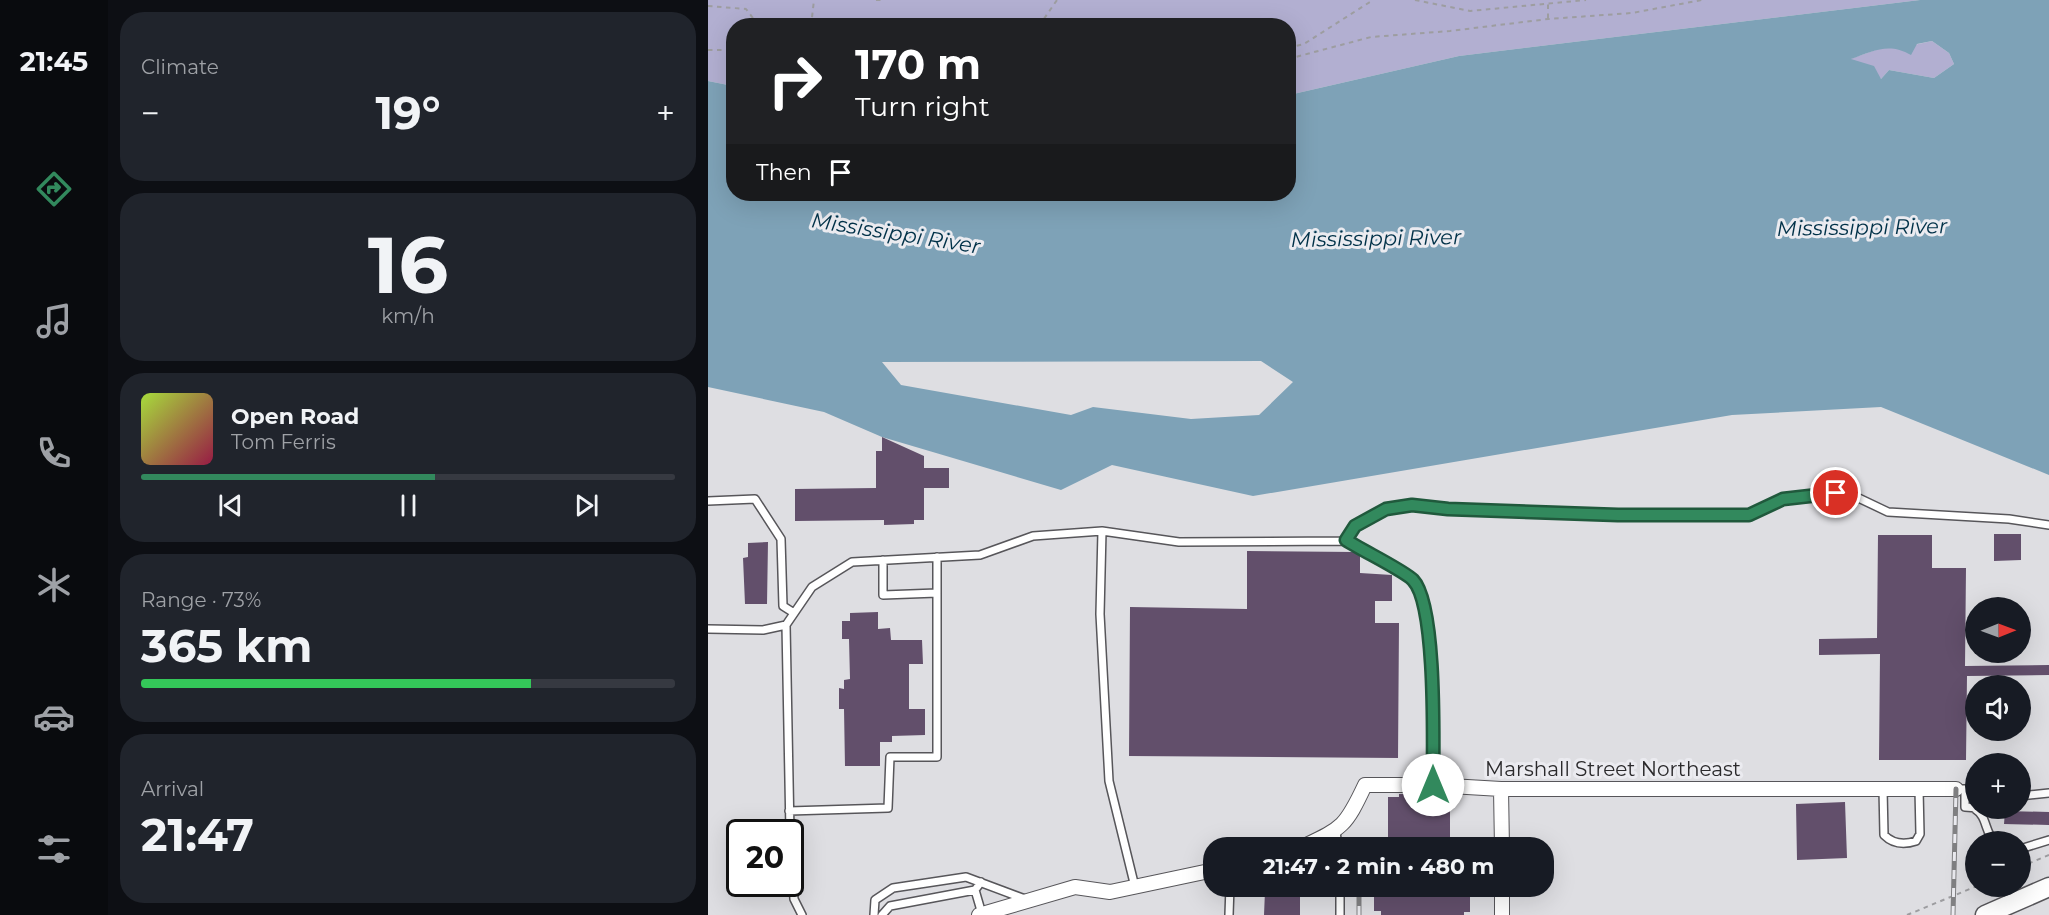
<!DOCTYPE html>
<html lang="en">
<head>
<meta charset="utf-8">
<style>
	:root { --surface:#171b24; --page:#20242c; --text:#f1f3f6; --muted:#9ea1a6; --line:#363941; --accent:#32895d }
	body { margin:0; font-family:Montserrat,sans-serif; background:var(--page); color:var(--text); height:100vh; display:flex; flex-direction:column; font-size:22px; white-space:nowrap }
	* { box-sizing:border-box; margin:0 }
	p { font-size:20px; color:var(--muted) }
	.icon { flex:none; width:33px; height:33px; fill:none; stroke:currentColor; stroke-width:2; stroke-linecap:round; stroke-linejoin:round }
	.map { position:relative; flex:1; overflow:hidden }
	.drawer { display:flex; flex-direction:column; gap:12px; padding:12px; background:#0d0f14; width:600px }
	.drawer>* { flex:none }
	.guide { position:absolute; left:18px; top:18px; width:570px; height:183px; border-radius:24px; box-shadow:0 6px 24px #0002; background:#202124; color:#fff; overflow:hidden }
	.needle { width:39px; rotate:89deg }
	.fabs { position:absolute; left:1257px; top:597px; display:grid; gap:12px }
	.fabs a { display:grid; place-items:center; width:66px; height:66px; border-radius:50%; background:var(--surface); box-shadow:0 6px 24px #0002; font-size:30px }
	.speed { position:absolute; left:18px; top:819px; display:flex; gap:12px; font-size:30px; font-weight:700; text-align:center }
	.speed>* { display:grid; place-content:center; width:78px; height:78px; border-radius:50%; background:var(--surface); box-shadow:0 6px 24px #0002; line-height:1 }
	.speed .limit { border:3px solid #111; border-radius:9px; background:#fff; color:#111 }
	.pin { position:absolute; display:grid; place-items:center; width:51px; height:51px; color:#fff; margin:-26px; border:3px solid #fff; border-radius:50%; box-shadow:0 2px 6px #0007 }
	.me { position:absolute; width:66px; margin:-33px; rotate:0deg; stroke-linejoin:round; filter:drop-shadow(0 0 4px #0008) }
	.turn { display:flex; align-items:center; gap:21px; height:126px; padding:0 30px; font-size:27px }
	.turn .icon { width:78px; height:78px; stroke-width:2.5 }
	.turn b { display:block; font-size:42px; line-height:51px }
	.then { display:flex; align-items:center; height:57px; padding:0 30px; background:#0003; gap:12px; font-size:22px }
	.big { font-size:45px; font-weight:700; line-height:1.1 }
	.drawer .card { flex:1; display:flex; flex-direction:column; justify-content:center; gap:9px; min-width:0; padding:0 21px; border-radius:24px; background:var(--page) }
	.drawer .dial { align-items:center; gap:0 }
	.dial b { font-size:78px; line-height:1 }
	.song { display:flex; align-items:center; gap:18px }
	.cover { width:72px; height:72px; border-radius:9px; background:linear-gradient(135deg,hsl(80 70% 55%),hsl(340 70% 35%)) }
	.played { height:6px; border-radius:3px; background:linear-gradient(90deg,var(--accent) 55%,var(--line) 55%) }
	.keys { display:flex; justify-content:space-around; direction:ltr }
	.heat { display:flex; justify-content:space-between; align-items:center; font-size:33px; direction:ltr }
	.charge { height:9px; border-radius:4px; background:linear-gradient(90deg,#34c759 73%,var(--line) 0) }
	.trip { position:absolute; left:495px; top:837px; width:351px; height:60px; border-radius:24px; background:var(--surface); box-shadow:0 6px 24px #0002; font-weight:700; line-height:60px; text-align:center }
	main { display:flex; flex:1; min-height:0 }
	.tabs { display:flex; flex-direction:column; width:108px; justify-content:space-around; align-items:center; background:#090b0e; color:var(--muted) }
	.tabs .icon { width:42px; height:42px }
	.tabs .active { color:var(--accent) }
	.tabs b { font-size:27px; color:var(--text) }
	.map>svg:first-child { display:block }
</style>
</head>
<body>
<main>
<nav class="tabs">
<b>21:45</b>
<svg class="icon active" aria-label="directions" viewBox="0 0 24 24"><path d="M12 3l9 9-9 9-9-9zM9 14v-3h6M13 9l2 2-2 2"/></svg>
<svg class="icon" aria-label="music" viewBox="0 0 24 24"><path d="M9 18V5l10-2v13"/><circle cx="6" cy="18" r="3"/><circle cx="16" cy="16" r="3"/></svg>
<svg class="icon" aria-label="phone" viewBox="0 0 24 24"><path d="M5 4h4l2 5-3 2q2 4 5 5l2-3 5 2v4C11 20 4 13 5 4z"/></svg>
<svg class="icon" aria-label="climate" viewBox="0 0 24 24"><path d="M12 3v18M4 7l16 10M4 17L20 7"/></svg>
<svg class="icon" aria-label="car" viewBox="0 0 24 24"><path d="M5 17H2v-5l4-1 3-4h7l3 4 3 1v5h-3M9 17h6M6 11h13"/><circle cx="7" cy="17" r="2"/><circle cx="17" cy="17" r="2"/></svg>
<svg class="icon" aria-label="filters" viewBox="0 0 24 24"><path d="M4 7h16M4 17h16"/><circle cx="9" cy="7" r="2"/><circle cx="15" cy="17" r="2"/></svg>
</nav>
<section class="drawer">
<div class="card"><p>Climate</p>
<div class="heat"><a>−</a><b class="big">19°</b><a>+</a></div>
</div>
<div class="card dial"><b>16</b><p>km/h</p></div>
<div class="card">
<div class="song"><i class="cover"></i><div><b>Open Road</b><p>Tom Ferris</p></div></div>
<div class="played"></div>
<div class="keys"><svg class="icon" aria-label="previous" viewBox="0 0 24 24"><path d="M18 5L8 12l10 7zM5 5v14"/></svg><svg class="icon" aria-label="pause" viewBox="0 0 24 24"><path d="M8 5v14M16 5v14"/></svg><svg class="icon" aria-label="next" viewBox="0 0 24 24"><path d="M6 5l10 7-10 7zM19 5v14"/></svg></div>
</div>
<div class="card"><p>Range · 73%</p><b class="big">365 km</b><div class="charge"></div></div>
<div class="card"><p>Arrival</p><b class="big">21:47</b></div>
</section>
<div class="map">
<svg width="1341" height="915" viewBox="0 0 1341 915">
	<rect width="100%" height="100%" fill="#dedee2"/>
	<path fill="#b2afd1" d="M0 0H1212L751 56 581 95 580 26H26L25 86 0 81Z
		M1224 41 1241 53 1246 64 1226 78 1181 70 1173 79 1142 59 1176 47 1192 48Z"/>
	<path fill="#7ea2b7" fill-rule="evenodd" d="M1212 0H1341V475L1173 407 1024 415 545 496 404 465 353 490 174 437 116 412 0 387V81L25 86 26 194H580L581 95 751 56ZM1224 41 1241 53 1246 64 1226 78 1181 70 1173 79 1166 66 1143 59C1165 51 1181 42 1203 55L1209 44ZM553 361 585 382 551 415 483 419 385 407 363 415 193 385 174 362Z"/>
	<path fill="#624f6b" d="M174 437 216 456V468H241V488H216V520H206V524L176 525V520L87 521V489L168 488V451H174Z
		M1286 534H1313V560L1286 561Z
		M1170 535H1224V568H1258L1257 666 1341 665V675L1259 676 1258 760H1171L1172 654 1111 655V639L1169 638Z
		M60 542 59 604H37L35 558 40 557V543Z
		M539 551 646 552 652 556V573L684 575V601H667V623H691L690 758 421 756 422 607 539 609Z
		M170 612V629L182 628 183 640H214L215 664H201V709H217V735L184 736V742H172V766H137L136 709H131V688L136 689V680L142 679 141 639H134V621H142V613Z
		M691 794 742 795V848H680V797H691Z
		M1137 802 1139 858 1089 860 1088 804Z
		M1297 811 1341 812V825L1296 824Z
		M666 886H762V912H756V915H673V911H666Z
		M557 891H592V915H556Z"/>
	<g fill="none" stroke-linecap="round" stroke-linejoin="round">
		<g stroke="#57565a" stroke-width="10">
			<path id="lane" d="M0 501 47 499 73 539 75 606 86 613
				M394 531 392 614 401 781 427 887
				M638 541 647 526 678 509 704 505 740 509 910 515H1041L1075 499 1115 494 1140 493 1180 512 1301 519 1341 525
				M175 560V595L229 593
				M0 629 55 630 78 625
				M1175 789 1176 835C1185 844 1196 845 1208 841L1212 834 1211 789
				M1248 789H1257V807L1270 808
				M1312 796 1341 793
				M1267 809C1280 817 1276 832 1287 842
				M81 811 180 808 182 757H229V557
				M628 831 630 848
				M82 832 78 625 104 587 144 562 272 555 325 536 394 531 471 542 638 541 706 581 716 606 722 642 725 785
				M82 835 86 899 94 915
				M1312 849 1341 840
				M267 890 274 914
				M166 915 167 900 185 888 258 877 317 899
				M174 915 182 906 267 890 273 882
				M521 915 522 886
				M632 915V886"/>
		</g>
		<g stroke="#57565a" stroke-width="16">
			<path id="street" d="M793 789 794 848
				M592 848C634 828 637 828 657 785H725L793 789H1248
				M794 886V915
				M271 915 367 887 402 892 506 870"/>
		</g>
		<g stroke="#57565a" stroke-width="21">
			<path id="secondary" d="M1277 915 1341 887"/>
		</g>
		<path stroke="#9d9da0" stroke-width="2" stroke-dasharray="4.5 4.5" stroke-linecap="butt" d="M168 0H176
			M707 0 762 11 878 0
			M0 6 38 9 51 26
			M840 18V0
			M103 26 106 0
			M331 26 349 0
			M580 48 596 44 665 0
			M0 50H26
			M580 59 663 37 742 31 840 19 924 13 994 0
			M1312 867 1341 855
			M1199 915 1269 886"/>
		<use href="#lane" stroke="#fff" stroke-width="7"/>
		<use href="#street" stroke="#fff" stroke-width="14"/>
		<use href="#secondary" stroke="#fff" stroke-width="18"/>
		<g stroke="#818183" stroke-width="5">
			<path id="rail" d="M652 848V846
				M651 915V886
				M1245 915 1248 789"/>
		</g>
		<use href="#rail" stroke="#ebebf0" stroke-width="3" stroke-dasharray="9" stroke-linecap="butt"/>
	</g>
	<g fill="none" stroke-linecap="round" stroke-linejoin="round">
		<g stroke="#20593c" stroke-width="15">
			<path id="route" d="M725 785C725 747 729 605 705 580 695 570 653 550 638 540L647 526 678 509 704 505 740 509 910 515H1041L1075 499 1128 493"/>
		</g>
		<use href="#route" stroke="#32895d" stroke-width="10"/>
	</g>
	<g text-anchor="middle" dominant-baseline="central" stroke-width="6" stroke-linejoin="round" paint-order="stroke">
		<g font-size="20" fill="#2b2a2c" stroke="#ebebf0">
			<text x="905" y="769">Marshall Street Northeast</text>
		</g>
		<g font-size="21" font-style="italic" fill="#003148" stroke="#ebebf0">
			<text transform="translate(1154 227) rotate(-1)">Mississippi River</text>
			<text transform="translate(188 233) rotate(9)">Mississippi River</text>
			<text transform="translate(668 238) rotate(-1)">Mississippi River</text>
		</g>
	</g>
</svg>
<div class="fabs">
<a><svg class="needle" viewBox="-14 -14 28 28"><path d="M0-13l5 13h-10z" fill="#e53935"/><path d="M0 13l5-13h-10z" fill="#9ea1a6"/></svg></a>
<a><svg class="icon" aria-label="sound" viewBox="0 0 24 24"><path d="M4 9h4l5-4v14l-5-4H4zM17 9q2 3 0 6"/></svg></a>
<a>+</a>
<a>−</a>
</div>
<div class="speed"><div class="limit">20</div></div>
<div class="pin" style="left:1128px;top:493px;background:#d93025"><svg class="icon" aria-label="arrive" viewBox="0 0 24 24"><path d="M6 21V4h12l-3 4 3 4H6"/></svg></div>
<svg class="me" style="left:725px;top:785px" viewBox="-20 -20 40 40"><circle r="19" fill="#fff"/><path d="M0-13L10 11 0 6-10 11z" fill="#32895d"/></svg>
<div class="trip">21:47 · 2 min · 480 m</div>
<div class="guide">
<div class="turn"><svg class="icon" aria-label="right" viewBox="0 0 24 24"><path d="M7 20v-9h11M14 6l5 5-5 5"/></svg><div><b>170 m</b>Turn right</div></div>
<div class="then">Then<svg class="icon" aria-label="arrive" viewBox="0 0 24 24"><path d="M6 21V4h12l-3 4 3 4H6"/></svg></div>
</div>
</div>
</main>
</body>
</html>
